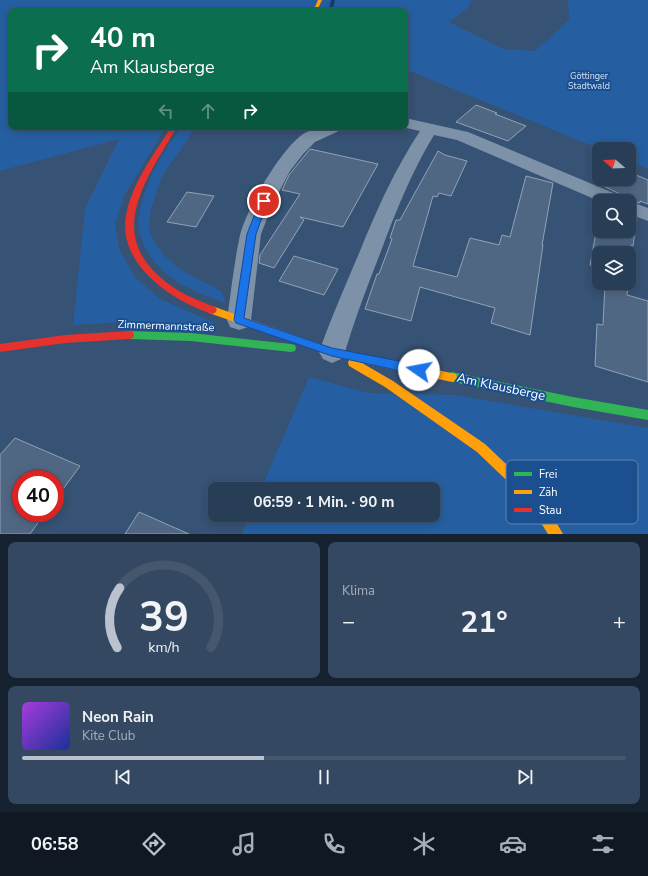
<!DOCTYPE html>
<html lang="de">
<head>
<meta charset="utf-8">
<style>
	:root { --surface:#283e57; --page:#344961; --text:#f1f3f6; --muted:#a5aeba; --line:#44576d; --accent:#b9c2ce }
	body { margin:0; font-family:"Nunito Sans",sans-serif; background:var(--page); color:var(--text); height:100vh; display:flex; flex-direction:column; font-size:15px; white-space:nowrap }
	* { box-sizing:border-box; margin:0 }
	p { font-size:13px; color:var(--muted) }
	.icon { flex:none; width:22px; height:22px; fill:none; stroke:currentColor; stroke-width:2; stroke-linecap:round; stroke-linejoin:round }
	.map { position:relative; height:534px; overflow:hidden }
	.side { display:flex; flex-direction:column; gap:8px; padding:8px; background:#162230; flex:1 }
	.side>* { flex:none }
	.banner { position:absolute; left:8px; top:8px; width:400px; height:122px; border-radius:8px; box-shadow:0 2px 10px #0003,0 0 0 1px var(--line); background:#0b6e4f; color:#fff; overflow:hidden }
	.needle { width:26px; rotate:289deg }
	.controls { position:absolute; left:592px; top:142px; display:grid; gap:8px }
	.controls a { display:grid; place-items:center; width:44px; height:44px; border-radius:8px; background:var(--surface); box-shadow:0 2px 10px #0003,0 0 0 1px var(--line); font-size:20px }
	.speed { position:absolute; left:12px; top:470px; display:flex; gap:8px; font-size:20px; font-weight:700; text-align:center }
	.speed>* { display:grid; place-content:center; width:52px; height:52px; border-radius:50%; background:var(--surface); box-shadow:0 2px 10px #0003,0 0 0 1px var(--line); line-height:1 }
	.speed .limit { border:6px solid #d22; background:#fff; color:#111 }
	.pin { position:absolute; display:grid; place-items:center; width:34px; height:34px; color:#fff; margin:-17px; border:2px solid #fff; border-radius:50%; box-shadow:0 1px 4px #0007 }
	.me { position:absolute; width:44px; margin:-22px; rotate:282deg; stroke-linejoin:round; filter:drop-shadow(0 0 3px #0008) }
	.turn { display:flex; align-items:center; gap:14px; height:84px; padding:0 16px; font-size:18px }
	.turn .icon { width:52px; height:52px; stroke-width:2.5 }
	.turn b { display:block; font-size:28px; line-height:34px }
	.lanes { display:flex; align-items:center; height:38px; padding:0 16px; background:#0003; justify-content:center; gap:20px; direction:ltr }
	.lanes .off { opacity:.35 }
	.big { font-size:30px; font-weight:700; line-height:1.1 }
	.side .tile { flex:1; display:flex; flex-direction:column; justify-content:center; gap:6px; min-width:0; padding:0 14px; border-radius:8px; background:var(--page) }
	.side .dial { align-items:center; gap:0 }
	.dial svg { height:104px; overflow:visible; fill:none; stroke:var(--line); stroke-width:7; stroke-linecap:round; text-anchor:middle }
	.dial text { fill:var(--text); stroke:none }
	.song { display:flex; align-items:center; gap:12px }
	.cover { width:48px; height:48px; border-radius:6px; background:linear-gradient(135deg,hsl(280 70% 55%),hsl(230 70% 35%)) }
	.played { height:4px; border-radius:2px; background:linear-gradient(90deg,var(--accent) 40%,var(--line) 40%) }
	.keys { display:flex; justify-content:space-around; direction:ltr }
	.heat { display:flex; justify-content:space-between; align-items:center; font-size:22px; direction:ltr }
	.side .tiles { flex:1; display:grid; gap:8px; grid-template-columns:1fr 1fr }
	.tile:last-child { grid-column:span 2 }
	.trip { position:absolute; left:208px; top:482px; width:232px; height:40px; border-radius:8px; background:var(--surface); box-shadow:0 2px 10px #0003,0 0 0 1px var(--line); font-weight:700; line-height:40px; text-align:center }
	.menu { display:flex; height:64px; justify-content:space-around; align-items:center; background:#101923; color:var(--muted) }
	.menu .icon { width:28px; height:28px }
	.menu .selected { color:var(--accent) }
	.menu b { font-size:18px; color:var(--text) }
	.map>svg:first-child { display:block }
</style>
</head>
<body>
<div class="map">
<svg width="648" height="534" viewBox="0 0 648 534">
	<rect width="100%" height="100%" fill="#365274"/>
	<path fill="#265fa1" d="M0 0H471L469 7 449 22 504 49 535 51 569 20 568 0H648V169L629 161V149H600L405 69V11H11V127H166L124 196 115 224 119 249 135 277 160 299 213 322V325H205L140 321 73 325 85 208 119 139 0 171Z
		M181 127H196L161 178 150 213 149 229 152 238 162 253 177 267 190 275 221 291 226 303C193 292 159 278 144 245 140 236 137 225 139 215 141 202 147 186 152 174 160 158 171 142 181 127Z
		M309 377 369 393 454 395 648 428V534H242L250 515H433V489H261Z"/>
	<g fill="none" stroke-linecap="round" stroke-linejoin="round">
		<path fill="#153c6e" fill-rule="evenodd" d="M331 0H335L333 8 331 9 329 8Z"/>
	</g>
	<path fill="#506783" stroke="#92a2b6" d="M476 105 497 113 495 114 526 126 508 141 456 122Z
		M310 149 378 164 343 227 300 217 304 220 274 268 259 263 260 255 300 194 282 190 289 175Z
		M438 151 445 155 467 161 451 196 439 193 437 197 433 196 413 266 457 277 470 238 499 245 502 235 510 237 526 176 553 183 542 245H543L530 335 491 323 495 308 420 287 411 321 365 309 377 274H379L392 239 390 238 396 220H400Z
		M629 172 648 180V204L640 201V203L627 200 624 196 595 182 599 177V179H629Z
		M187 192 214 196 196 227 167 222Z
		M599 216V231H629V216L637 219 633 246 631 245 629 265V253H599V268L590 265Z
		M294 256 338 269 324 295 279 281Z
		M605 283H628L627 295 648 301V382L595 366 597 324 603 325Z
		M15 438 80 466 55 500V479H21V513H45L30 534H0V455Z
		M139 512 189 534H125Z"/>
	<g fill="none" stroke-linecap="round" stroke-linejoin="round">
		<path fill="#7d92a8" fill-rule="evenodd" d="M405 118 468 132 623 197 626 201H599L457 140 434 135C412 171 396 211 381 251 368 285 355 318 345 352L341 359 332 363 323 359 319 352C331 318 346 284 360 251 377 209 395 169 420 131L402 127H405Z
			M320 127H343L341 130 315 142 304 153 290 171 274 201 261 234 251 320 248 327 239 330 230 327 227 320C231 292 234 263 240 235 247 208 280 150 303 134 308 131 314 129 320 127Z
			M628 201H629L648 208V221L629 214Z"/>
		<path fill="#30b455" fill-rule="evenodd" d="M129 331 191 333 291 344 295 345 296 348 295 351 291 352 191 341 129 339 125 338 124 335 125 332Z
			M452 372 573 397 648 410V420L573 407 452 382 448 380 447 377 448 374Z"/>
		<path fill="#ff9f0a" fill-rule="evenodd" d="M318 0H322L317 11H313Z
			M212 306 332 348 456 374 457 377 456 380 452 382 362 363 393 381 485 444 526 483 546 505 563 534H548L536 515 518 491 477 452 385 387 349 366 348 363 349 360 332 356 209 313 207 310 209 307Z"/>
		<path fill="#e5322d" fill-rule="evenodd" d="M171 127H177C141 187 101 242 179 291 191 298 203 302 215 307L217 310 215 313 212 314C170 300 114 262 127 211 134 180 155 153 171 127Z
			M129 331 133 332 134 335 133 338 129 339 65 343 0 352V344L65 335Z"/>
	</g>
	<path fill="#1a73e8" stroke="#114b97" d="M264 198 268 201 256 234 244 318 332 348 419 365 422 367 424 370 422 373 419 375 332 356 236 323 234 320 247 234 260 201Z"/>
	<g text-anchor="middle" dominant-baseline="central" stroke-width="4" stroke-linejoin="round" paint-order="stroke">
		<g font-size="9" fill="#cfe3fa" stroke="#1b4f8f">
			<text x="589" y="76">Göttinger<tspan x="589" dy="10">Stadtwald</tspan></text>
		</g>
		<g font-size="11" fill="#fff" stroke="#1b4f8f">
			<text transform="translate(166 326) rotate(2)">Zimmermannstraße</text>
		</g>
		<g font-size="13" fill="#fff" stroke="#1b4f8f">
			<text transform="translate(501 387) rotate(12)">Am Klausberge</text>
		</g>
	</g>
	<rect x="506" y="460" width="132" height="64" rx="6" fill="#1b4f8f" stroke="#5f84b1" stroke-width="1"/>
	<rect x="514" y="472" width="18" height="4" fill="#30b455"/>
	<rect x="514" y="490" width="18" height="4" fill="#ff9f0a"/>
	<rect x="514" y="508" width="18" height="4" fill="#e5322d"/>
	<g font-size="11" fill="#fff">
		<text x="539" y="478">Frei</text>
		<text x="539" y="496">Zäh</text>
		<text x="539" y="514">Stau</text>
	</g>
</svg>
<div class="controls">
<a><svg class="needle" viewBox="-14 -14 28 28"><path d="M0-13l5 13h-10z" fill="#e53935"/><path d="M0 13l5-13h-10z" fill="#a5aeba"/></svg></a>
<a><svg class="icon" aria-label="search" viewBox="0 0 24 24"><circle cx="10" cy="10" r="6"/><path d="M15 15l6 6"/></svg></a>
<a><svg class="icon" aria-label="layers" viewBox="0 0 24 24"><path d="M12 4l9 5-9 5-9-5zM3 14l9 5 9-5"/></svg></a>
</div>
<div class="speed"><div class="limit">40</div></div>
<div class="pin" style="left:264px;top:201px;background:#d93025"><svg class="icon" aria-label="arrive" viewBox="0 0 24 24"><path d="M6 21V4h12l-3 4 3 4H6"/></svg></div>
<svg class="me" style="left:419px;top:370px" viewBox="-20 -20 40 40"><circle r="19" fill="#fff"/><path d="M0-13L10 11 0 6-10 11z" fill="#1a73e8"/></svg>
<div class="trip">06:59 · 1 Min. · 90 m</div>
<div class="banner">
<div class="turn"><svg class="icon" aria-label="right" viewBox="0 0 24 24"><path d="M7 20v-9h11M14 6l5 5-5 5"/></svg><div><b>40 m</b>Am Klausberge</div></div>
<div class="lanes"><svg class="icon off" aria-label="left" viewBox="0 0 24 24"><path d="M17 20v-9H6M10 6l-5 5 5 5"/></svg><svg class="icon off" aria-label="ahead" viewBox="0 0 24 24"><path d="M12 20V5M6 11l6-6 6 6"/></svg><svg class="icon" aria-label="right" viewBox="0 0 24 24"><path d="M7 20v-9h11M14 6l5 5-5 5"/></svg></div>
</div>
</div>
<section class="side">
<div class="tiles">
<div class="tile dial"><svg viewBox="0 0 100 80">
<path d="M14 69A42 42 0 1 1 86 69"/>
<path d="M14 69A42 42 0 0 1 16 23" stroke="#b9c2ce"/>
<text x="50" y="56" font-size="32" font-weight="700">39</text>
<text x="50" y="72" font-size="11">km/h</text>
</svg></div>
<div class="tile"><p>Klima</p>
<div class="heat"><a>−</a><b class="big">21°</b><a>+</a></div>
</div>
<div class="tile">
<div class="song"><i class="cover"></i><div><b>Neon Rain</b><p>Kite Club</p></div></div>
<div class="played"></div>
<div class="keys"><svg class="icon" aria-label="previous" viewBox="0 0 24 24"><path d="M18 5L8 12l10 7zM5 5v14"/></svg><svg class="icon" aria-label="pause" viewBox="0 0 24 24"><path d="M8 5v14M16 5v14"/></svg><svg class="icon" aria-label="next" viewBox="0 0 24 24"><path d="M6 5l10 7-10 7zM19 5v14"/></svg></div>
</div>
</div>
</section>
<nav class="menu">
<b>06:58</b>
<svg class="icon selected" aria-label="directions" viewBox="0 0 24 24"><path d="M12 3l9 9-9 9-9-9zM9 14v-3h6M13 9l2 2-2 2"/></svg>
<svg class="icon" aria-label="music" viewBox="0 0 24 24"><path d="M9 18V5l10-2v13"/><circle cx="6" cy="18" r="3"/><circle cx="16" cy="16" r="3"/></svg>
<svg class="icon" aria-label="phone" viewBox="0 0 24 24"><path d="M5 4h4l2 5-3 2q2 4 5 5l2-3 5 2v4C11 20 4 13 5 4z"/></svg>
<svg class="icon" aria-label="climate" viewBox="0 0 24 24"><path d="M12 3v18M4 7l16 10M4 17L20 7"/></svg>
<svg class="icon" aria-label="car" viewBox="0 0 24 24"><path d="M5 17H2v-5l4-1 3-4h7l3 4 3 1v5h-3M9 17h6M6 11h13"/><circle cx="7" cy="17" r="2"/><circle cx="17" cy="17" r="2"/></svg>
<svg class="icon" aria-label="filters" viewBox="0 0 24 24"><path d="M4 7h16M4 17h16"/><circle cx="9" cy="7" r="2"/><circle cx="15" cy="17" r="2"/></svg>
</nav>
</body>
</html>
